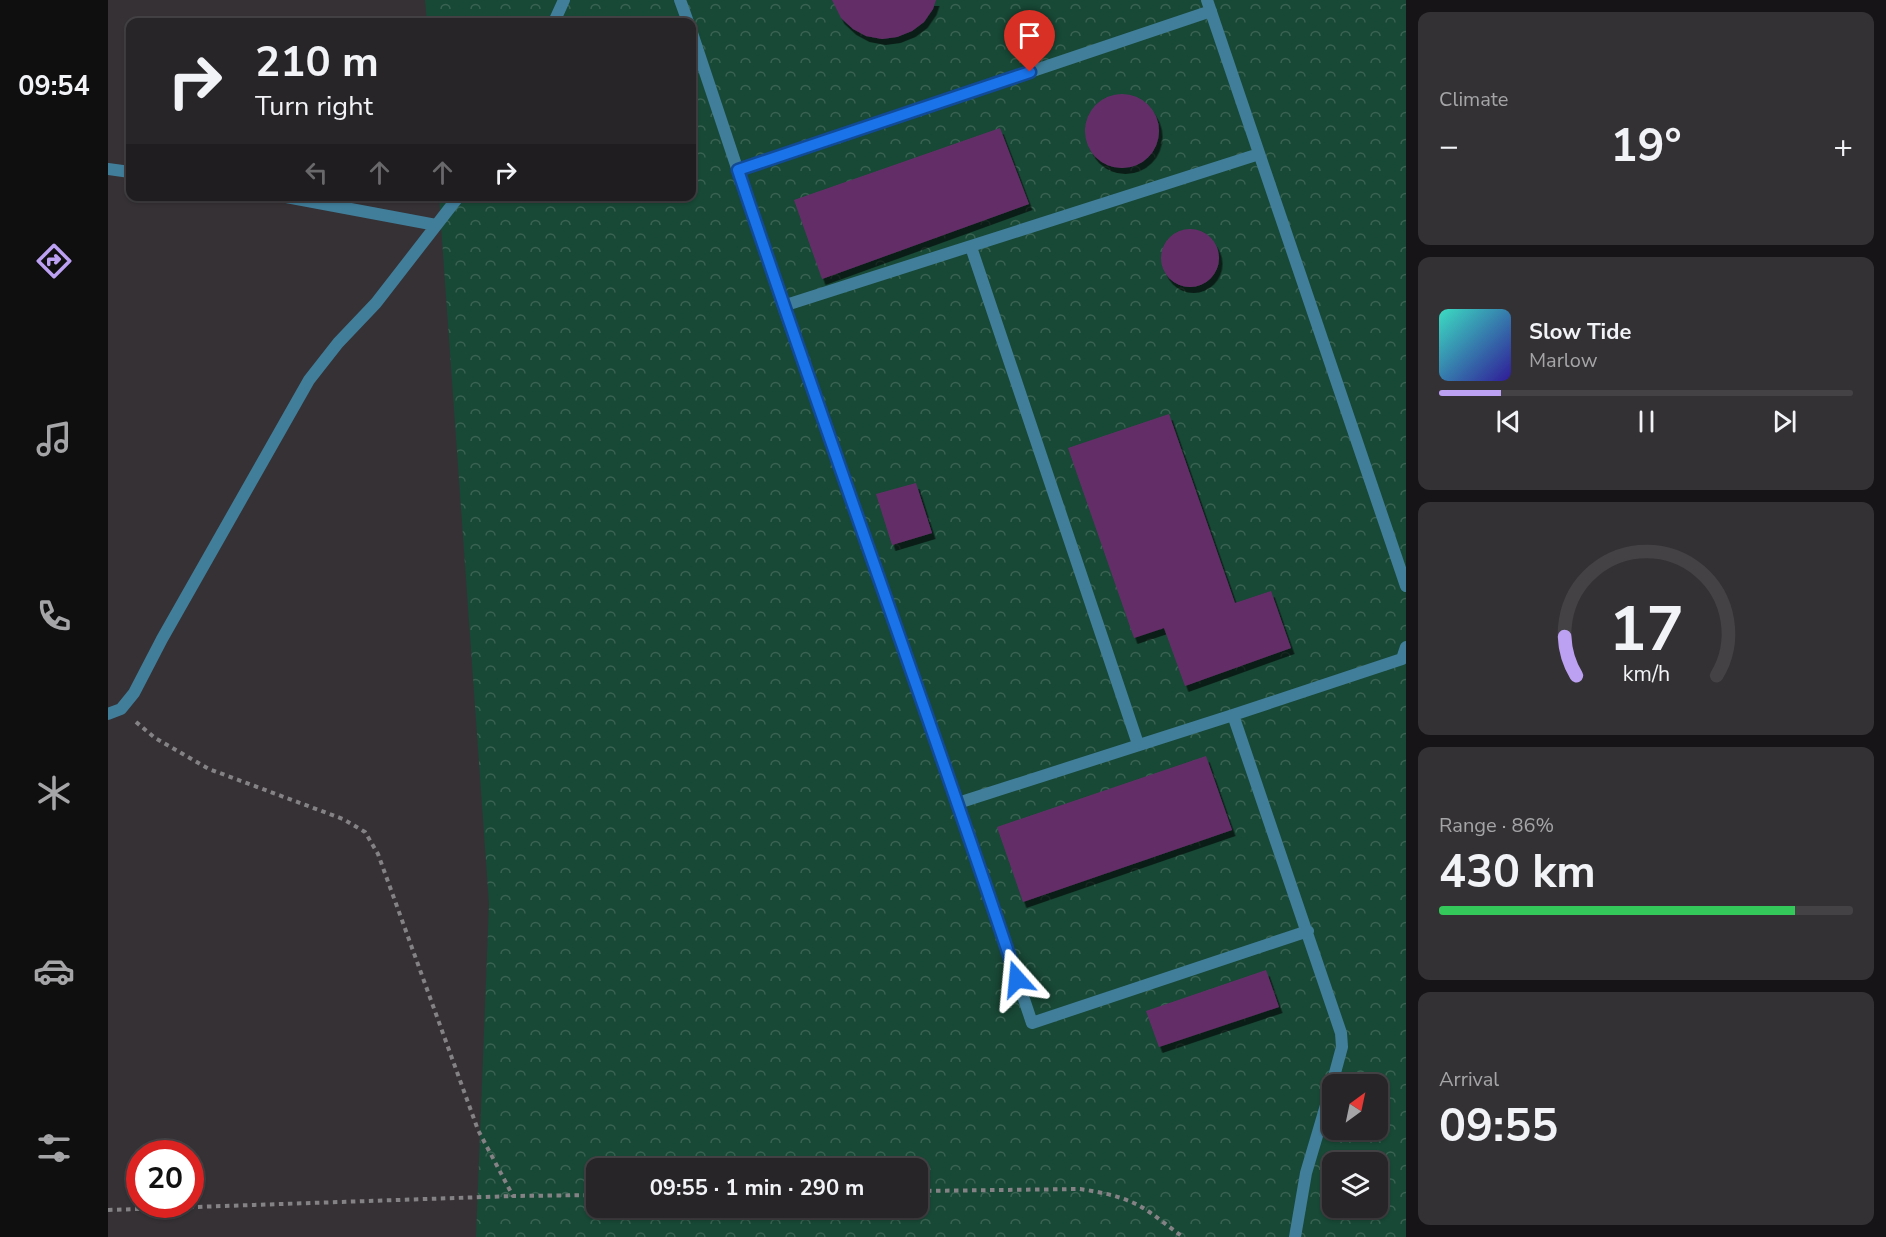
<!DOCTYPE html>
<html lang="en">
<head>
<meta charset="utf-8">
<style>
	:root { --surface:#282528; --page:#343134; --text:#f1f3f6; --muted:#a5a5a8; --line:#444245; --accent:#bca0f2 }
	body { margin:0; font-family:"Nunito Sans",sans-serif; background:var(--page); color:var(--text); height:100vh; display:flex; flex-direction:column; font-size:22px; white-space:nowrap }
	* { box-sizing:border-box; margin:0 }
	p { font-size:20px; color:var(--muted) }
	.icon { flex:none; width:33px; height:33px; fill:none; stroke:currentColor; stroke-width:2; stroke-linecap:round; stroke-linejoin:round }
	.map { position:relative; flex:1; overflow:hidden }
	.drawer { display:flex; flex-direction:column; gap:12px; padding:12px; background:#161416; width:480px }
	.drawer>* { flex:none }
	.banner { position:absolute; left:18px; top:18px; width:570px; height:183px; border-radius:12px; box-shadow:0 2px 4px #0004,0 0 0 2px var(--line); background:#282528; color:var(--text); overflow:hidden }
	.needle { width:39px; rotate:33deg }
	.controls { position:absolute; left:1214px; top:1074px; display:grid; gap:12px }
	.controls a { display:grid; place-items:center; width:66px; height:66px; border-radius:12px; background:var(--surface); box-shadow:0 2px 4px #0004,0 0 0 2px var(--line); font-size:30px }
	.speed { position:absolute; left:18px; top:1140px; display:flex; gap:12px; font-size:30px; font-weight:700; text-align:center }
	.speed>* { display:grid; place-content:center; width:78px; height:78px; border-radius:50%; background:var(--surface); box-shadow:0 2px 4px #0004,0 0 0 2px var(--line); line-height:1 }
	.speed .limit { border:9px solid #d22; background:#fff; color:#111 }
	.pin { position:absolute; display:grid; place-items:center; width:51px; height:51px; color:#fff; margin:-62px -26px; border-radius:50% 50% 50% 0; rotate:-45deg; box-shadow:0 0 6px #0007 }
	.pin .icon { rotate:45deg }
	.me { position:absolute; width:66px; margin:-33px; rotate:342deg; stroke-linejoin:round; filter:drop-shadow(0 0 4px #0008) }
	.turn { display:flex; align-items:center; gap:21px; height:126px; padding:0 30px; font-size:27px }
	.turn .icon { width:78px; height:78px; stroke-width:2.5 }
	.turn b { display:block; font-size:42px; line-height:51px }
	.lanes { display:flex; align-items:center; height:57px; padding:0 30px; background:#0003; justify-content:center; gap:30px; direction:ltr }
	.lanes .off { opacity:.35 }
	.big { font-size:45px; font-weight:700; line-height:1.1 }
	.drawer .widget { flex:1; display:flex; flex-direction:column; justify-content:center; gap:9px; min-width:0; padding:0 21px; border-radius:12px; background:var(--page) }
	.drawer .dial { align-items:center; gap:0 }
	.dial svg { height:156px; overflow:visible; fill:none; stroke:var(--line); stroke-width:7; stroke-linecap:round; text-anchor:middle }
	.dial text { fill:var(--text); stroke:none }
	.song { display:flex; align-items:center; gap:18px }
	.cover { width:72px; height:72px; border-radius:9px; background:linear-gradient(135deg,hsl(170 70% 55%),hsl(250 70% 35%)) }
	.played { height:6px; border-radius:3px; background:linear-gradient(90deg,var(--accent) 15%,var(--line) 15%) }
	.keys { display:flex; justify-content:space-around; direction:ltr }
	.heat { display:flex; justify-content:space-between; align-items:center; font-size:33px; direction:ltr }
	.charge { height:9px; border-radius:4px; background:linear-gradient(90deg,#34c759 86%,var(--line) 0) }
	.trip { position:absolute; left:478px; top:1158px; width:342px; height:60px; border-radius:12px; background:var(--surface); box-shadow:0 2px 4px #0004,0 0 0 2px var(--line); font-weight:700; line-height:60px; text-align:center }
	main { display:flex; flex:1; min-height:0 }
	.tab-bar { display:flex; flex-direction:column; width:108px; justify-content:space-around; align-items:center; background:#100f10; color:var(--muted) }
	.tab-bar .icon { width:42px; height:42px }
	.tab-bar .selected { color:var(--accent) }
	.tab-bar b { font-size:27px; color:var(--text) }
	.map>svg:first-child { display:block }
</style>
</head>
<body>
<main>
<nav class="tab-bar">
<b>09:54</b>
<svg class="icon selected" aria-label="directions" viewBox="0 0 24 24"><path d="M12 3l9 9-9 9-9-9zM9 14v-3h6M13 9l2 2-2 2"/></svg>
<svg class="icon" aria-label="music" viewBox="0 0 24 24"><path d="M9 18V5l10-2v13"/><circle cx="6" cy="18" r="3"/><circle cx="16" cy="16" r="3"/></svg>
<svg class="icon" aria-label="phone" viewBox="0 0 24 24"><path d="M5 4h4l2 5-3 2q2 4 5 5l2-3 5 2v4C11 20 4 13 5 4z"/></svg>
<svg class="icon" aria-label="climate" viewBox="0 0 24 24"><path d="M12 3v18M4 7l16 10M4 17L20 7"/></svg>
<svg class="icon" aria-label="car" viewBox="0 0 24 24"><path d="M5 17H2v-5l4-1 3-4h7l3 4 3 1v5h-3M9 17h6M6 11h13"/><circle cx="7" cy="17" r="2"/><circle cx="17" cy="17" r="2"/></svg>
<svg class="icon" aria-label="filters" viewBox="0 0 24 24"><path d="M4 7h16M4 17h16"/><circle cx="9" cy="7" r="2"/><circle cx="15" cy="17" r="2"/></svg>
</nav>
<div class="map">
<svg width="1298" height="1237" viewBox="0 0 1298 1237">
	<defs>
		<pattern id="forest-crowns" width="20" height="18" patternUnits="userSpaceOnUse" patternTransform="scale(1.5)"><rect width="20" height="18" fill="#184836"/><path d="M2 6a3 3 0 1 1 6 0M12 15a3 3 0 1 1 6 0" fill="none" stroke="#396252"/></pattern>
		<filter id="shadow"><feDropShadow dx="3.5" dy="6" stdDeviation="0" flood-color="#0009"/></filter>
	</defs>
	<rect width="100%" height="100%" fill="#353135"/>
	<path fill="url(#forest-crowns)" fill-rule="evenodd" d="M317 0H1298V1237H368L381 904 331 197 584 196V22H319ZM1224 1084H1269V1130H1224ZM1224 1162H1269V1208H1224ZM489 1168H810V1208H489Z"/>
	<path fill="#642f67" filter="url(#shadow)" d="M724 0H828L825 9 816 22 804 31 789 37 774 39 758 36 745 29 733 18Z
		M977 131a37 37 0 1 1 74 0a37 37 0 1 1-74 0Z
		M892 128 921 204 714 279 686 200Z
		M1053 258a29 29 0 1 1 58 0a29 29 0 1 1-58 0Z
		M1061 414 1127 603 1163 591 1183 648 1077 686 1056 628 1026 638 960 448Z
		M808 483 824 533 784 545 768 494Z
		M1098 756 1124 830 915 902 889 827Z
		M1158 970 1171 1007 1051 1047 1038 1011Z"/>
	<g fill="none" stroke-linecap="round" stroke-linejoin="round">
		<path stroke="#858285" stroke-width="4" stroke-dasharray="4.5 4.5" stroke-linecap="butt" d="M28 722 47 738 101 769 235 819 257 832 270 854 370 1130 405 1196 489 1195
			M810 1191 972 1189C992 1192 1013 1196 1032 1206 1047 1215 1061 1227 1075 1237
			M0 1210 405 1196"/>
		<path stroke="#417e9a" stroke-width="12" d="M572 0 580 22
			M1099 0 1298 586
			M446 22 456 0
			M584 33 675 306 850 803 1125 715 1294 659 1298 647
			M0 169 22 172
			M630 170 1103 11
			M173 196 328 225
			M863 247 1030 744
			M675 306 1151 154
			M0 714 13 709 26 693 54 639 201 380 230 343 268 303 351 196
			M1125 715 1233 1033 1234 1047 1224 1084
			M850 803 924 1023 1200 931
			M1187 1237 1198 1173 1224 1085"/>
	</g>
	<g fill="none" stroke-linecap="round" stroke-linejoin="round">
		<g stroke="#114b97" stroke-width="15">
			<path id="route" d="M909 979C819 708 720 440 630 170L922 72"/>
		</g>
		<use href="#route" stroke="#1a73e8" stroke-width="10"/>
	</g>
</svg>
<div class="controls">
<a><svg class="needle" viewBox="-14 -14 28 28"><path d="M0-13l5 13h-10z" fill="#e53935"/><path d="M0 13l5-13h-10z" fill="#a5a5a8"/></svg></a>
<a><svg class="icon" aria-label="layers" viewBox="0 0 24 24"><path d="M12 4l9 5-9 5-9-5zM3 14l9 5 9-5"/></svg></a>
</div>
<div class="speed"><div class="limit">20</div></div>
<div class="pin" style="left:922px;top:72px;background:#d93025"><svg class="icon" aria-label="arrive" viewBox="0 0 24 24"><path d="M6 21V4h12l-3 4 3 4H6"/></svg></div>
<svg class="me" style="left:909px;top:979px" viewBox="-20 -20 40 40"><path d="M0-17L14 15 0 8-14 15z" fill="#1a73e8" stroke="#fff" stroke-width="4"/></svg>
<div class="trip">09:55 · 1 min · 290 m</div>
<div class="banner">
<div class="turn"><svg class="icon" aria-label="right" viewBox="0 0 24 24"><path d="M7 20v-9h11M14 6l5 5-5 5"/></svg><div><b>210 m</b>Turn right</div></div>
<div class="lanes"><svg class="icon off" aria-label="left" viewBox="0 0 24 24"><path d="M17 20v-9H6M10 6l-5 5 5 5"/></svg><svg class="icon off" aria-label="ahead" viewBox="0 0 24 24"><path d="M12 20V5M6 11l6-6 6 6"/></svg><svg class="icon off" aria-label="ahead" viewBox="0 0 24 24"><path d="M12 20V5M6 11l6-6 6 6"/></svg><svg class="icon" aria-label="right" viewBox="0 0 24 24"><path d="M7 20v-9h11M14 6l5 5-5 5"/></svg></div>
</div>
</div>
<section class="drawer">
<div class="widget"><p>Climate</p>
<div class="heat"><a>−</a><b class="big">19°</b><a>+</a></div>
</div>
<div class="widget">
<div class="song"><i class="cover"></i><div><b>Slow Tide</b><p>Marlow</p></div></div>
<div class="played"></div>
<div class="keys"><svg class="icon" aria-label="previous" viewBox="0 0 24 24"><path d="M18 5L8 12l10 7zM5 5v14"/></svg><svg class="icon" aria-label="pause" viewBox="0 0 24 24"><path d="M8 5v14M16 5v14"/></svg><svg class="icon" aria-label="next" viewBox="0 0 24 24"><path d="M6 5l10 7-10 7zM19 5v14"/></svg></div>
</div>
<div class="widget dial"><svg viewBox="0 0 100 80">
<path d="M14 69A42 42 0 1 1 86 69"/>
<path d="M14 69A42 42 0 0 1 8 49" stroke="#bca0f2"/>
<text x="50" y="56" font-size="32" font-weight="700">17</text>
<text x="50" y="72" font-size="11">km/h</text>
</svg></div>
<div class="widget"><p>Range · 86%</p><b class="big">430 km</b><div class="charge"></div></div>
<div class="widget"><p>Arrival</p><b class="big">09:55</b></div>
</section>
</main>
</body>
</html>
